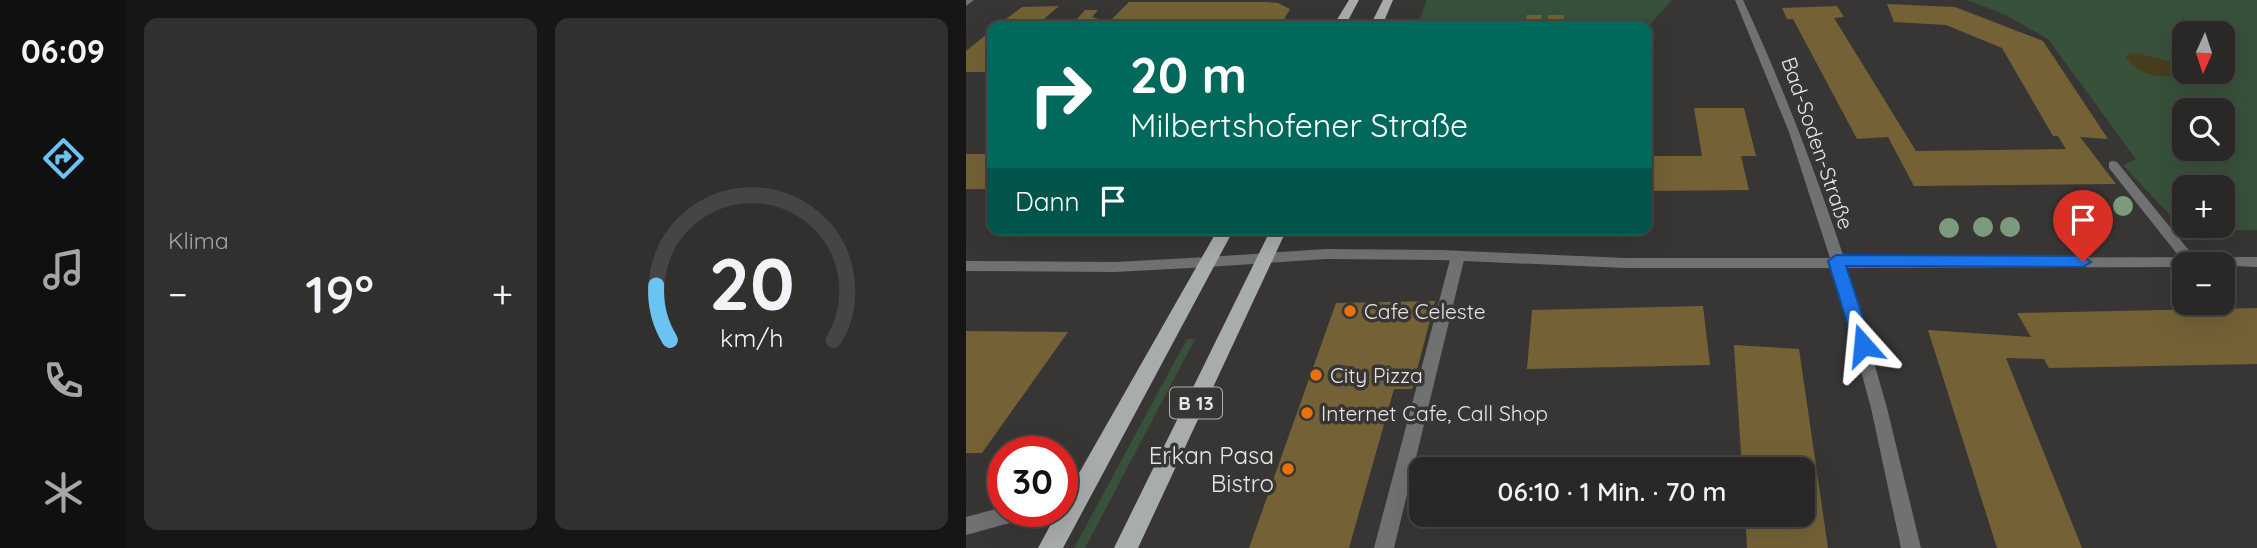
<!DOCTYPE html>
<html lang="de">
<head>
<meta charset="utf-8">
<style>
	:root { --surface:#2a2827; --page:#32302f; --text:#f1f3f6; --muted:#a5a6a7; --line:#464444; --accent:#6bc3f2 }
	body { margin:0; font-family:Quicksand,sans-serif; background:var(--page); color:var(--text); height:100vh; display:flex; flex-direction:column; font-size:26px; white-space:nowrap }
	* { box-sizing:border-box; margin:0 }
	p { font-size:23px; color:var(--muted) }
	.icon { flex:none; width:38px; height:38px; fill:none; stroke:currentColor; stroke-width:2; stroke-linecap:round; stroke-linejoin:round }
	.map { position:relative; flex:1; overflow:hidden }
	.side { display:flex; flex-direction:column; gap:18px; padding:18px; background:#171615; width:840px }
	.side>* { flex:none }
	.banner { position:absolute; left:21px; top:21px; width:665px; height:214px; border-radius:14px; box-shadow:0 7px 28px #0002,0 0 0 2px var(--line); background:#00695c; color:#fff; overflow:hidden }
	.needle { width:46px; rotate:183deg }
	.tools { position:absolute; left:1206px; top:21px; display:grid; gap:14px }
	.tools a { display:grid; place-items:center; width:63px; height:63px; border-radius:14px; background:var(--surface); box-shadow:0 7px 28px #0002,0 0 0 2px var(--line); font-size:35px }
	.speed { position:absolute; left:21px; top:436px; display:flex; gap:14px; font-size:35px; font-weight:700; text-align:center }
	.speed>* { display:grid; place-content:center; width:91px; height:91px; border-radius:50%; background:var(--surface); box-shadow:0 7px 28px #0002,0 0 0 2px var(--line); line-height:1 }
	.speed .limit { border:10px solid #d22; background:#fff; color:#111 }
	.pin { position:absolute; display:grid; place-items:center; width:60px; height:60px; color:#fff; margin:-72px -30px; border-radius:50% 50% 50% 0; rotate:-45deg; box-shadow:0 0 7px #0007 }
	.pin .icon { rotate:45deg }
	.me { position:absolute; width:77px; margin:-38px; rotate:342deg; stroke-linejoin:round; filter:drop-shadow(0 0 5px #0008) }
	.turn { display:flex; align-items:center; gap:24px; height:147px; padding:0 28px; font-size:32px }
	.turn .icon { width:91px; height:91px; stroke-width:2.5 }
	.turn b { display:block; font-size:49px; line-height:60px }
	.then { display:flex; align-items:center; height:66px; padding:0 28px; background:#0003; gap:14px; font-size:26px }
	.big { font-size:52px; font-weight:600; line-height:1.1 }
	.side .tile { flex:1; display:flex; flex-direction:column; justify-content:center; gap:10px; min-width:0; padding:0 24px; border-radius:14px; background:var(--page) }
	.side .dial { align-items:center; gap:0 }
	.dial svg { height:182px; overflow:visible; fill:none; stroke:var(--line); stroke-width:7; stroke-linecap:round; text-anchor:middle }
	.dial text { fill:var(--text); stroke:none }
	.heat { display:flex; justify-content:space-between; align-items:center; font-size:38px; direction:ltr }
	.side .tiles { flex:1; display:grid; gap:18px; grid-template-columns:repeat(2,1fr) }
	.trip { position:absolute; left:443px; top:457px; width:406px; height:70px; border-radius:14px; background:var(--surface); box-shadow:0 7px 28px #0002,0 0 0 2px var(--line); font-weight:600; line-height:70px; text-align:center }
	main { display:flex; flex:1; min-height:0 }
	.tab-bar { display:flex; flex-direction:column; width:126px; justify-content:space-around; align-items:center; background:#111010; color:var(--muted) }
	.tab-bar .icon { width:49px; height:49px }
	.tab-bar .active { color:var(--accent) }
	.tab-bar b { font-size:32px; color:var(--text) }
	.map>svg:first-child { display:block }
</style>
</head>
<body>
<main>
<nav class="tab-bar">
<b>06:09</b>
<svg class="icon active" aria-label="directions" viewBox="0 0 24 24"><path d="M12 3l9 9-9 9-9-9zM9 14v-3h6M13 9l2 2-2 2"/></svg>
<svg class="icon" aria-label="music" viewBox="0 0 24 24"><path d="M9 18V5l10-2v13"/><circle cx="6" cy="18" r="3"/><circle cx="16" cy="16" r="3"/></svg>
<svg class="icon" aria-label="phone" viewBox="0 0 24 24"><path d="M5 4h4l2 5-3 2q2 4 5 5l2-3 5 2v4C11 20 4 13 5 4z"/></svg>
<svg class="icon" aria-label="climate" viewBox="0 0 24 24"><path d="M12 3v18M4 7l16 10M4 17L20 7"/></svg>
</nav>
<section class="side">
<div class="tiles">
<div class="tile"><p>Klima</p>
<div class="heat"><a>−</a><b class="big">19°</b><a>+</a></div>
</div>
<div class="tile dial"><svg viewBox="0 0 100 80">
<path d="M14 69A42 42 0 1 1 86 69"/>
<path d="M14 69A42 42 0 0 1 8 45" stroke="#6bc3f2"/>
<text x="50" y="56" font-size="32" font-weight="700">20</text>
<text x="50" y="72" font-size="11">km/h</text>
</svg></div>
</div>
</section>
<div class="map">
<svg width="1291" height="548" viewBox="0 0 1291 548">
	<rect width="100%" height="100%" fill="#383634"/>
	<path fill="#38513b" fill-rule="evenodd" d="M461 0H706L681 28V26H451Z
		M1001 0H1291V230H1218L1157 165 1170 159 1082 39 1040 15ZM1218 33H1256V72H1218ZM1218 110H1256V149H1218ZM1218 187H1256V226H1218Z
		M221 339H229L119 548H108Z"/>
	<path fill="#473e1e" d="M1171 53 1203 61 1215 72C1200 82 1170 74 1160 58L1162 54Z"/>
	<path fill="#746236" d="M163 2H300L312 3 324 9 314 26H230L236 19 145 20Z
		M921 4 989 7 1077 41 1142 139 1114 137 1150 184 948 186 922 137 891 139 827 19H821L816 8 871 6 878 17 868 18 950 151 1100 149 1092 136H1087L1036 48 980 25 928 22Z
		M93 6 70 26H31L56 7Z
		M119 10H132L126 17 136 20 130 26 114 24 111 19Z
		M561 15H576L575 23H559Z
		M582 15H598L597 25H581Z
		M26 30V72H0V51Z
		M728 108H778L790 156H775L783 190 681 191V156H736Z
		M0 154H26V189H0Z
		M469 301 446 389H428L383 548H283L370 303Z
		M737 306 744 365 561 369 566 310Z
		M1291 308V364L1083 368 1078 359 1040 358 1116 548H1031L962 330 1065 337 1051 313Z
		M0 331 102 332 16 453H0Z
		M768 345 833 349 862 548H781L779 514H836V469H776Z"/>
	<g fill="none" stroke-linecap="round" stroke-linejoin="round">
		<path fill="#707272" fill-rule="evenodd" d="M1147 161 1151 162 1230 259 1231 264H1219L1143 168V162Z
			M492 251 499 256 428 548H408L485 256Z
			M116 482 122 484 125 490 122 496 96 506V488Z
			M37 507V511H64L62 517 55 520 0 535V517Z"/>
		<path fill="#707272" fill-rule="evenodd" d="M0 0H8L0 6Z
			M769 0H777C816 84 849 170 878 258L1291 257V267L1218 264V267L881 268 921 408 955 548H935L905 408 867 268H659L475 260 360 259 242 267 235 262 242 257 360 249 475 250 659 258H864L823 132Z"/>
		<path fill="#707272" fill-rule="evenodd" d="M242 257 249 262 242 267 149 272 0 271V261L149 262Z"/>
		<path fill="#a9acad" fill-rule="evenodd" d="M383 0H393L379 26H367Z
			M417 0H427L416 26H404Z
			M252 229H268L97 548H72L92 511H96V503Z
			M305 229H321L172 548H148Z"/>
	</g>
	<g fill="#7b9b7c">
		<circle cx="1157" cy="206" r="10"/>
		<circle cx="1109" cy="226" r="10"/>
		<circle cx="1132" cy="226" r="10"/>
		<circle cx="1017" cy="227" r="10"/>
		<circle cx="1044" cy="227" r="10"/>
		<circle cx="983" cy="228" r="10"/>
	</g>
	<path fill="#1a73e8" stroke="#114b97" stroke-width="2" d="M870 255 1117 256 1125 262 1117 267 880 266 906 345 903 350H891L888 345 862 261Z"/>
	<g fill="#e8710a" stroke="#383634" stroke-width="2.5">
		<circle cx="384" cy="311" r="7"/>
		<circle cx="350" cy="375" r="7"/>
		<circle cx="341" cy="413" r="7"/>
		<circle cx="322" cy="469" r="7"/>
	</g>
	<g text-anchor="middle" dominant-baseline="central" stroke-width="7" stroke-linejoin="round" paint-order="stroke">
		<rect fill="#383634" stroke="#b2b0af" stroke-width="2" x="204" y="387.5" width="52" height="31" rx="5"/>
		<g font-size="19" font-weight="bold" fill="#e6e5e4">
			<text x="230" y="403">B 13</text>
		</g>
		<g font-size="21" fill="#e6e5e4" stroke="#383634">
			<text transform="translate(852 143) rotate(71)">Bad-Soden-Straße</text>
		</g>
		<g font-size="21" fill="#e6e5e4" stroke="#383634" text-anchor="start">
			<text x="398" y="311">Cafe Celeste</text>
			<text x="364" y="375">City Pizza</text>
			<text x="355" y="413">Internet Cafe, Call Shop</text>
		</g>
		<g font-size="24" fill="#e6e5e4" stroke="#383634" text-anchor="end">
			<text x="308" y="455">Erkan Pasa<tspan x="308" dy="28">Bistro</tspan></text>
		</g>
	</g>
</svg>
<div class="tools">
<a><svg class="needle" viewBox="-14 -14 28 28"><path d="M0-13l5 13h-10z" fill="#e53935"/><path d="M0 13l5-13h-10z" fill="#a5a6a7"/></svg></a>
<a><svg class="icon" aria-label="search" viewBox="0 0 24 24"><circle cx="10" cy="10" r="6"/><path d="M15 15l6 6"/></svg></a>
<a>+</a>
<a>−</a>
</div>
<div class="speed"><div class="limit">30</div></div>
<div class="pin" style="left:1117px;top:262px;background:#d93025"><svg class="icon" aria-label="arrive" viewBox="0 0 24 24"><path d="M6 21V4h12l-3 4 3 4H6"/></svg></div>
<svg class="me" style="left:897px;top:345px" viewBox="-20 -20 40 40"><path d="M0-17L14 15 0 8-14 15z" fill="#1a73e8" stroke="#fff" stroke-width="4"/></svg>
<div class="trip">06:10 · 1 Min. · 70 m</div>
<div class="banner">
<div class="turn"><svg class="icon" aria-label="right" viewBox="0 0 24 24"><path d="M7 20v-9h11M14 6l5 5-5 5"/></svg><div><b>20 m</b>Milbertshofener Straße</div></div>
<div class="then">Dann<svg class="icon" aria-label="arrive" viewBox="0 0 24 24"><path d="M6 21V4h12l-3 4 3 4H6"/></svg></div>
</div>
</div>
</main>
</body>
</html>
